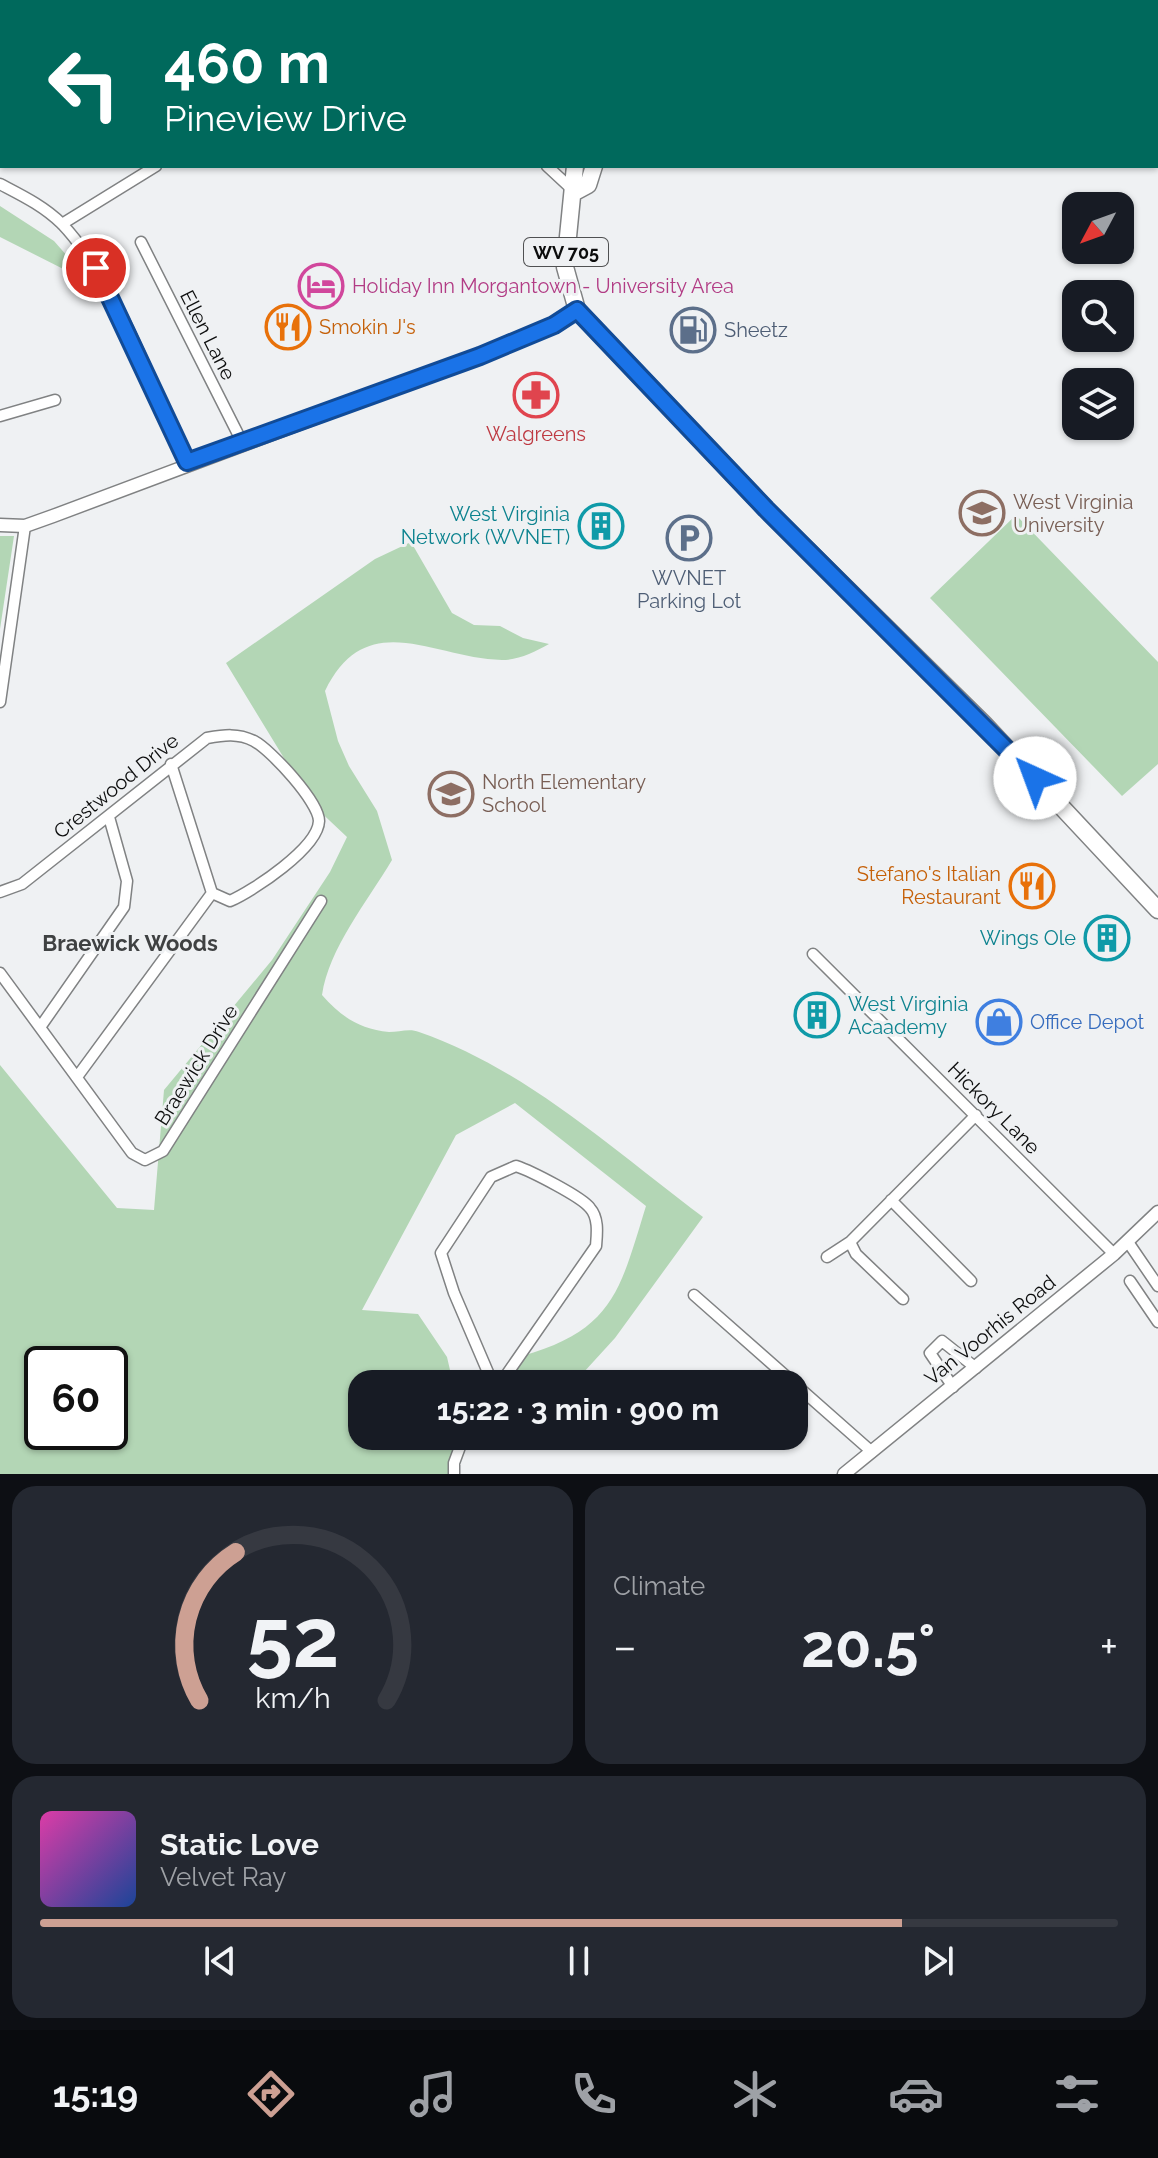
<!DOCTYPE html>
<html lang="en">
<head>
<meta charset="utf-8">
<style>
	:root { --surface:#171b24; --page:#242831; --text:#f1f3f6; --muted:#9ea1a6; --line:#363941; --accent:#cda093 }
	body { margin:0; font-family:Raleway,sans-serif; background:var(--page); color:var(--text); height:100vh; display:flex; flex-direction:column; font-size:30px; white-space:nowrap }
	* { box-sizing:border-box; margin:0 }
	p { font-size:26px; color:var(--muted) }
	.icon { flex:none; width:44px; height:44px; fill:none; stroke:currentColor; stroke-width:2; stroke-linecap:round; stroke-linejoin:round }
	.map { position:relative; height:1474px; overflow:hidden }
	.panel { display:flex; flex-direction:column; gap:12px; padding:12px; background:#0d0f14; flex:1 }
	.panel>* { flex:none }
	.guide { position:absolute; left:0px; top:0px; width:1158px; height:168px; box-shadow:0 2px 6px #0004; background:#00695c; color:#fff; overflow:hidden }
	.needle { width:52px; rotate:229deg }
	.buttons { position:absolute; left:1062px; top:192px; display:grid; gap:16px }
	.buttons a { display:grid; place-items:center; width:72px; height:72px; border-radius:16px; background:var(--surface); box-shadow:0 2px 6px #0004; font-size:40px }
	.speed { position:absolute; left:24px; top:1346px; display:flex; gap:16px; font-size:40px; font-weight:700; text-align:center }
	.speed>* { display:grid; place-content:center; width:104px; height:104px; border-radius:50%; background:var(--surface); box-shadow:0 2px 6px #0004; line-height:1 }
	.speed .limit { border:4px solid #111; border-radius:12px; background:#fff; color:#111 }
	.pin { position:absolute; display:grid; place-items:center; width:68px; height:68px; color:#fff; margin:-34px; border:4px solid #fff; border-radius:50%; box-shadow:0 2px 8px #0007 }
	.me { position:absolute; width:88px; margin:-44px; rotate:317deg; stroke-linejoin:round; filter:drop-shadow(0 0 6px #0008) }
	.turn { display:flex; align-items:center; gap:28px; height:168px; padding:0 32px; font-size:36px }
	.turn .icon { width:104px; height:104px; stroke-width:2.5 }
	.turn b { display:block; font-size:56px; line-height:68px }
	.big { font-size:60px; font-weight:700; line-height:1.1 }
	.panel .card { flex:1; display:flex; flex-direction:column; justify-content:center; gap:12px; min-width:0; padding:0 28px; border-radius:24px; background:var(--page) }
	.panel .dial { align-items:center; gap:0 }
	.dial svg { height:208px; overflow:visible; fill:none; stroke:var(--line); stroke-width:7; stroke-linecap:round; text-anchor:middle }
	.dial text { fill:var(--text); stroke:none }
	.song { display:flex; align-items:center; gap:24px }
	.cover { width:96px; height:96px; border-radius:12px; background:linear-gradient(135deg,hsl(320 70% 55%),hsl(220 70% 35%)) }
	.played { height:8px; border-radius:4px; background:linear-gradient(90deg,var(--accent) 80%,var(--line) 80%) }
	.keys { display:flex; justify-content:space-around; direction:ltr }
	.heat { display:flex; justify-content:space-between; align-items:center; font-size:44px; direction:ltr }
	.panel .tiles { flex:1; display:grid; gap:12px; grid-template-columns:1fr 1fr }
	.card:last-child { grid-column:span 2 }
	.trip { position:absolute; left:348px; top:1370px; width:460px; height:80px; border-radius:24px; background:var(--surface); box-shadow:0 2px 6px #0004; font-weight:700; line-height:80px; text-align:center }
	.dock { display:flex; height:128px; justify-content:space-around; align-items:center; background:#090b0e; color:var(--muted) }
	.dock .icon { width:56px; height:56px }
	.dock .selected { color:var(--accent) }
	.dock b { font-size:36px; color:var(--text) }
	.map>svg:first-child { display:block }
</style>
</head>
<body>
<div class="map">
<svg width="1158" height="1474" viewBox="0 0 1158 1474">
	<rect width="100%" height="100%" fill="#eff1f3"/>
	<path fill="#b3d6b5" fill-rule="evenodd" d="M0 206 54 241 91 283 0 237Z
		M1016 515 1158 662V764L1122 796 930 598Z
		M0 536H14L0 629Z
		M411 542 452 613 474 625 500 626 523 638 549 644C534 652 519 660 502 660 434 659 367 605 325 691L338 741 349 766 377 811 392 860C367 902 329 948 322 995 341 1017 360 1029 389 1032 399 1032 410 1028 419 1032 526 1069 613 1150 703 1217L615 1338 573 1384H508L522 1356C614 1330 620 1290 646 1206L515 1103 456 1135 362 1310 418 1314 447 1357 453 1383 362 1384V1436H453L452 1474H0V1065L117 1208 154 1210 164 1090 272 960 330 872 347 837 312 804 226 663 375 559ZM42 1364H110V1432H42Z"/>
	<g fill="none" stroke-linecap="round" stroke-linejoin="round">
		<g stroke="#808283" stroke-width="13">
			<path id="minor" d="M291 0 294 2
				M454 0 455 2
				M532 2 536 0
				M547 166 575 192
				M0 184C21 195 44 206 62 224 114 278 155 392 187 462
				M62 224 156 166
				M141 242 243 444
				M0 416 55 400
				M0 702 25 526
				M0 892 22 884 207 738C224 735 238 733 254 741 271 750 319 802 319 821 318 848 253 891 230 901L212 893
				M813 954 1114 1254
				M0 973 132 1153 145 1160 163 1151 321 901
				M41 1026 124 907 127 881 109 817
				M77 1077 212 893 171 764
				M891 1200 971 1281
				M850 1242 856 1254 903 1299
				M1128 1242 1158 1286
				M827 1257 850 1242 976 1115
				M1130 1281 1158 1322
				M694 1295 872 1452
				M493 1384 454 1293 441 1253 491 1177 516 1166C531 1171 582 1197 590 1208 599 1218 597 1234 596 1246L500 1384
				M953 1387 930 1353 942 1341 976 1368
				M454 1474V1463L464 1436"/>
		</g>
		<g stroke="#808283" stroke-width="15">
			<path id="tertiary" d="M0 525 25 526 53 516 480 356 554 325 577 310
				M844 1474 1114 1254 1158 1212"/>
		</g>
		<g stroke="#808283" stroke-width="19">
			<path id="primary" d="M597 0V2
				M615 0V2
				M575 166 565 267 577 310 766 509 984 724 1158 910
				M575 192 588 185 594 166"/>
		</g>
		<use href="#minor" stroke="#fff" stroke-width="10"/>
		<use href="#tertiary" stroke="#fff" stroke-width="12"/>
		<use href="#primary" stroke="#fff" stroke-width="16"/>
	</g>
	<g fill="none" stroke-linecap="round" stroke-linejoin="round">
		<g stroke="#114b97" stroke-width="20">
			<path id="route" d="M96 268 187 462 480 356 554 325 577 310 766 509 1035 778"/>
		</g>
		<use href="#route" stroke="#1a73e8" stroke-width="14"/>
	</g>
	<defs>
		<g id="hotel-ring" transform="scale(2.3)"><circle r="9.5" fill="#eff1f3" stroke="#d1479c" stroke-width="1.5"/><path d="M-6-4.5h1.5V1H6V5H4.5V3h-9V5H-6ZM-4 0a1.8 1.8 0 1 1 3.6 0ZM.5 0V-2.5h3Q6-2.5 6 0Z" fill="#d1479c"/></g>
		<g id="restaurant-ring" transform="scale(2.3)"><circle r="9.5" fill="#eff1f3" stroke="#e8710a" stroke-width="1.5"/><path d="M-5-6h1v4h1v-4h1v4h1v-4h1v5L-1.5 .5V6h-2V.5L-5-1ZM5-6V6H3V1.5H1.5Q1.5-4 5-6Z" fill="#e8710a"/></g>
		<g id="fuel-ring" transform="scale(2.3)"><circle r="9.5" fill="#eff1f3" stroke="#5c6f8a" stroke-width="1.5"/><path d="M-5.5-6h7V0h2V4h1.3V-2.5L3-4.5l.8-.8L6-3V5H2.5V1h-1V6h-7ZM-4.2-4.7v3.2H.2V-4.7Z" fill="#5c6f8a"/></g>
		<g id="pharmacy-ring" transform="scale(2.3)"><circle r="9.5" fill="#eff1f3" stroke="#e0444e" stroke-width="1.5"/><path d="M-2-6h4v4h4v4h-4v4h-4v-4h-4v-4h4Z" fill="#e0444e"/></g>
		<g id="university-ring" transform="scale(2.3)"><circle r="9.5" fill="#eff1f3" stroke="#8d6e63" stroke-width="1.5"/><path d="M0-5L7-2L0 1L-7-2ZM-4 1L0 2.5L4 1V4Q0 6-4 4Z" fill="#8d6e63"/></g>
		<g id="building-ring" transform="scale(2.3)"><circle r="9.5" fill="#eff1f3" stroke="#0f9aa8" stroke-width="1.5"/><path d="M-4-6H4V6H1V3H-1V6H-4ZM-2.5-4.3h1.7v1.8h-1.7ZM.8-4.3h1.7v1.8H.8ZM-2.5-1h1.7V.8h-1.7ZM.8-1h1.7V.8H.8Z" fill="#0f9aa8"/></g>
		<g id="parking-ring" transform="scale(2.3)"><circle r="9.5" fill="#eff1f3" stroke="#5c6f8a" stroke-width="1.5"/><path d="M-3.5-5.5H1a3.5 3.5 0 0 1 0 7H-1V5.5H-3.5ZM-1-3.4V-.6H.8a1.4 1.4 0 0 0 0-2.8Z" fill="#5c6f8a"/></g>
		<g id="school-ring" transform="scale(2.3)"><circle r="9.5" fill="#eff1f3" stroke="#8d6e63" stroke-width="1.5"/><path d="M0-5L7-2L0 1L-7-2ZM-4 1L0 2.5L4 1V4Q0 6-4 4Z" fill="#8d6e63"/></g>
		<g id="shop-ring" transform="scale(2.3)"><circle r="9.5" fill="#eff1f3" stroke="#3f7fe0" stroke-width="1.5"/><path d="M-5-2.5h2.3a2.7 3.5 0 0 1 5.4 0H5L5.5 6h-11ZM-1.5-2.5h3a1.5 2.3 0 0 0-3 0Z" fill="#3f7fe0"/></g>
	</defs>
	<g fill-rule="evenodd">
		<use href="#hotel-ring" x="321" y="286"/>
		<use href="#restaurant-ring" x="288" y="327"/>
		<use href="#fuel-ring" x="693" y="330"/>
		<use href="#pharmacy-ring" x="536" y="395"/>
		<use href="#university-ring" x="982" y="513"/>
		<use href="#building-ring" x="601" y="526"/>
		<use href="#parking-ring" x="689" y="538"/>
		<use href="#school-ring" x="451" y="794"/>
		<use href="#restaurant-ring" x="1032" y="886"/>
		<use href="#building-ring" x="1107" y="938"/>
		<use href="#building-ring" x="817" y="1015"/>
		<use href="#shop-ring" x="999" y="1022"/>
	</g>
	<g text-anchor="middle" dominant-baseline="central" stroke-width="6" stroke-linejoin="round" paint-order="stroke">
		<rect fill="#eff1f3" stroke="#505152" stroke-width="2" x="524" y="238" width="84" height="28" rx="6"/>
		<g font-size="18" font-weight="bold" fill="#0c0d0d">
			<text x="566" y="252">WV 705</text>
		</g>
		<g font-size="20" fill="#b23c85" stroke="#eff1f3" text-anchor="start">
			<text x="352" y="286">Holiday Inn Morgantown - University Area</text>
		</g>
		<g font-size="20" fill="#c56008" stroke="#eff1f3" text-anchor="start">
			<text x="319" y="327">Smokin J's</text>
			<text x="1001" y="874" text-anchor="end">Stefano's Italian<tspan x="1001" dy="23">Restaurant</tspan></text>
		</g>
		<g font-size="20" fill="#4e5e75" stroke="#eff1f3" text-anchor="start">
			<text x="724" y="330">Sheetz</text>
			<text x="689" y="578" text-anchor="middle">WVNET<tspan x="689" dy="23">Parking Lot</tspan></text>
		</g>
		<g font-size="20" fill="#0c0d0d" stroke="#eff1f3">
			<text transform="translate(208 335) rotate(63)">Ellen Lane</text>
			<text transform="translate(116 786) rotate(-39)">Crestwood Drive</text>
			<text transform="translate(196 1065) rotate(-58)">Braewick Drive</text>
			<text transform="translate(994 1108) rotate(45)">Hickory Lane</text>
			<text transform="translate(990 1330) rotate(-39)">Van Voorhis Road</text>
		</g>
		<g font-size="20" fill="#be3a42" stroke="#eff1f3">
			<text x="536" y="434">Walgreens</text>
		</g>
		<g font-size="20" fill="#785e54" stroke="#eff1f3" text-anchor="start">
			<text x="1013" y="502">West Virginia<tspan x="1013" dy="23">University</tspan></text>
			<text x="482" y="782">North Elementary<tspan x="482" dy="23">School</tspan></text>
		</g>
		<g font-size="20" fill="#0d838f" stroke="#eff1f3" text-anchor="end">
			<text x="570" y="514">West Virginia<tspan x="570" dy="23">Network (WVNET)</tspan></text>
			<text x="1076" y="938">Wings Ole</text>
			<text x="848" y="1004" text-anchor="start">West Virginia<tspan x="848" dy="23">Acaademy</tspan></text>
		</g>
		<g font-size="20" fill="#366cbe" stroke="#eff1f3" text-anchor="start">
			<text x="1030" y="1022">Office Depot</text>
		</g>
		<g font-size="22" font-weight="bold" fill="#3f4142" stroke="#eff1f3">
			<text x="130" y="943">Braewick Woods</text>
		</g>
	</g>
</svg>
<div class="buttons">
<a><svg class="needle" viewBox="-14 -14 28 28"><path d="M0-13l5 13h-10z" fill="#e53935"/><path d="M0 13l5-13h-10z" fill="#9ea1a6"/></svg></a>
<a><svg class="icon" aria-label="search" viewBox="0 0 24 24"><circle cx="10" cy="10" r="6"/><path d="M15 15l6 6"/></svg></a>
<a><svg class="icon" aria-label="layers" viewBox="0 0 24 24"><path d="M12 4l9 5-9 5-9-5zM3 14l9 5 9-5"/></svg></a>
</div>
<div class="speed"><div class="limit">60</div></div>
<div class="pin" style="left:96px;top:268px;background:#d93025"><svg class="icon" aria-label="arrive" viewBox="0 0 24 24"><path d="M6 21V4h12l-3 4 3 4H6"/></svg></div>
<svg class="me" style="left:1035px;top:778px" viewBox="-20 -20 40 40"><circle r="19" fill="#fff"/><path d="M0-13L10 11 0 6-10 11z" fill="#1a73e8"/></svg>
<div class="trip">15:22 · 3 min · 900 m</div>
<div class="guide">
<div class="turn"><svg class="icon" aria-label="left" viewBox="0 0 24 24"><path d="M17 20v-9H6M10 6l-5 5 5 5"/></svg><div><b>460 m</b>Pineview Drive</div></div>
</div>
</div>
<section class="panel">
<div class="tiles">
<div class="card dial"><svg viewBox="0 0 100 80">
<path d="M14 69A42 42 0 1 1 86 69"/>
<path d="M14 69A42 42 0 0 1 28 12" stroke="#cda093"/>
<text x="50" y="56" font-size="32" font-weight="700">52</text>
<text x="50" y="72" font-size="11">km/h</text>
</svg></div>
<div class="card"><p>Climate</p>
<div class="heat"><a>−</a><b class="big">20.5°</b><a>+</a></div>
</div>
<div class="card">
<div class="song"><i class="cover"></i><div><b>Static Love</b><p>Velvet Ray</p></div></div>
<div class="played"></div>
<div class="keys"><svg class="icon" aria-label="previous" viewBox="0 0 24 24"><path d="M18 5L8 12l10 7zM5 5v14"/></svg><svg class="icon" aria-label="pause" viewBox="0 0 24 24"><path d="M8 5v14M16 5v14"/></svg><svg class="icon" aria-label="next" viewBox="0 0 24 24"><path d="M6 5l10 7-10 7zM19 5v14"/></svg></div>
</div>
</div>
</section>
<nav class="dock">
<b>15:19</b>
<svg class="icon selected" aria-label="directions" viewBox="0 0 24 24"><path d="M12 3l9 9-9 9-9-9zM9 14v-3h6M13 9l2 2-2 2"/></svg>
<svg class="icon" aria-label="music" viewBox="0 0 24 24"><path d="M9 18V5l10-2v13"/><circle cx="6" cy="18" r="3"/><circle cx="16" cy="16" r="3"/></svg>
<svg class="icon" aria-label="phone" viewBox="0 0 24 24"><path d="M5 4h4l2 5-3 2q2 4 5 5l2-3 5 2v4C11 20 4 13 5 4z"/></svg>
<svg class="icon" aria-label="climate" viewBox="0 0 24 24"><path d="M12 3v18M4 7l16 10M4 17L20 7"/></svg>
<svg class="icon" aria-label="car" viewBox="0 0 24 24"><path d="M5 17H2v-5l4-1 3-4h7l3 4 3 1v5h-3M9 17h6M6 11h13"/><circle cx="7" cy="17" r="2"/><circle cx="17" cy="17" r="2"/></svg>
<svg class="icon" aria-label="filters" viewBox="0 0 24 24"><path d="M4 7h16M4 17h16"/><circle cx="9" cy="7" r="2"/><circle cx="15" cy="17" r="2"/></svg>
</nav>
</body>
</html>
